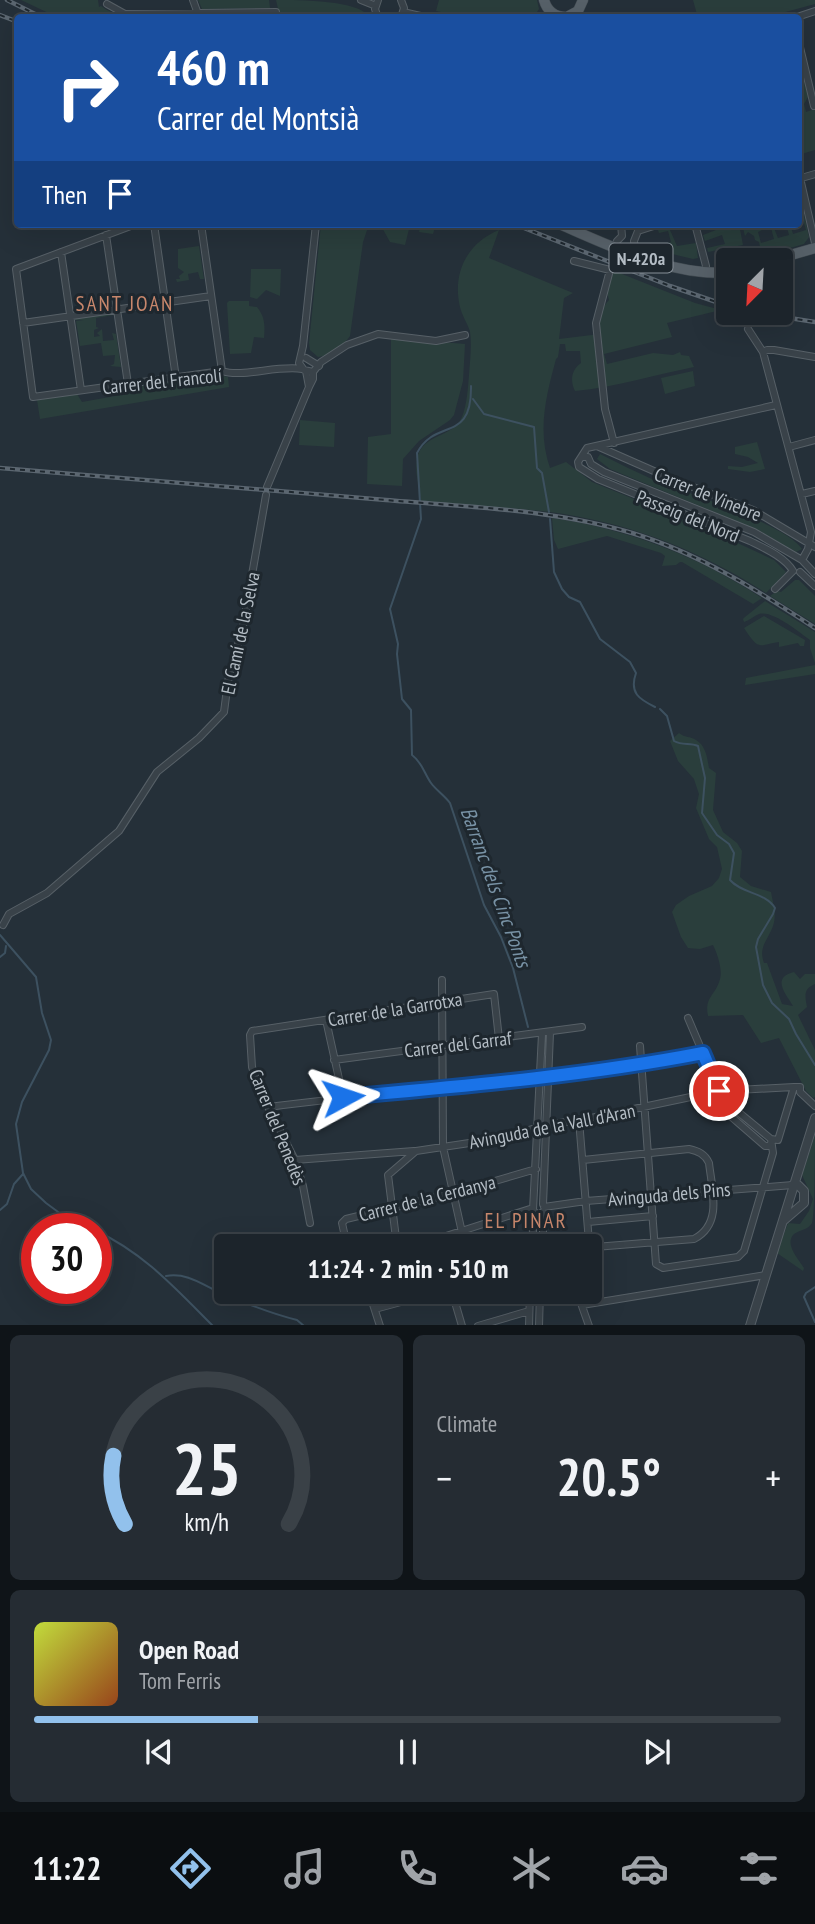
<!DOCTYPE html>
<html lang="en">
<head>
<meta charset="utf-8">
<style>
	:root { --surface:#1c242b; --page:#252c33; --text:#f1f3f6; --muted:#a0a4a9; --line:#3a4147; --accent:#92c1ec }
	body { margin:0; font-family:"PT Sans Narrow",sans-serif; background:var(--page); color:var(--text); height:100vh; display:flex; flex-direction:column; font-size:26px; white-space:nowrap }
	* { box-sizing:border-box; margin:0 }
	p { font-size:23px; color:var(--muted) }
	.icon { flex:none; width:38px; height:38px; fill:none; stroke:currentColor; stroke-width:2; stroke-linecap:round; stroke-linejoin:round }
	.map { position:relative; height:1325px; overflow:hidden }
	.side { display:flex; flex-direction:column; gap:10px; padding:10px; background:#0f1418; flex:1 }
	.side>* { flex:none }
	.top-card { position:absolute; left:14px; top:14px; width:788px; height:214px; border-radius:7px; box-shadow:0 7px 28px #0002,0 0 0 2px var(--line); background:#1a4fa0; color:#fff; overflow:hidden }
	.needle { width:46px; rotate:204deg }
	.buttons { position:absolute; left:716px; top:248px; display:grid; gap:14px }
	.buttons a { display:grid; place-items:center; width:77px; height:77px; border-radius:7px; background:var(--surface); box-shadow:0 7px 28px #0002,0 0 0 2px var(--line); font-size:35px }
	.speed { position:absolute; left:21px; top:1213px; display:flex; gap:14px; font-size:35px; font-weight:700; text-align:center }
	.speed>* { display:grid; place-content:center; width:91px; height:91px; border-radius:50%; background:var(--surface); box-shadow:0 7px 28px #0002,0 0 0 2px var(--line); line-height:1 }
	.speed .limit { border:10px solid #d22; background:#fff; color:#111 }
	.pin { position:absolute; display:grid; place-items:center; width:60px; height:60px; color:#fff; margin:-30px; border:4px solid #fff; border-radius:50%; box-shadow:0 2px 7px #0007 }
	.me { position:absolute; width:77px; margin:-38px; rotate:85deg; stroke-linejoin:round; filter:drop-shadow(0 0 5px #0008) }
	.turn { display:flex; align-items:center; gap:24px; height:147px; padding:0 28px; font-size:32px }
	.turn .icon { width:91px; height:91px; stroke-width:2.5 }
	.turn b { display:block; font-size:49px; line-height:60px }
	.then { display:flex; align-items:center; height:66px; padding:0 28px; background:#0003; gap:14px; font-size:26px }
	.big { font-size:52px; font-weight:700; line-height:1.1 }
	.side .tile { flex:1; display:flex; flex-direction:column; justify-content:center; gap:10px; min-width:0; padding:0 24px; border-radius:10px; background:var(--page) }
	.side .dial { align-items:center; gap:0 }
	.dial svg { height:182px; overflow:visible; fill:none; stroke:var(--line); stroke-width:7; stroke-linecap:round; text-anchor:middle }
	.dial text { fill:var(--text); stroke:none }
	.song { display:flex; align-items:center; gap:21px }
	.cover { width:84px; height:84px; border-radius:10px; background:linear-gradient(135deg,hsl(70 70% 55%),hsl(20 70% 35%)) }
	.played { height:7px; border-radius:4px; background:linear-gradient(90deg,var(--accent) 30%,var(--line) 30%) }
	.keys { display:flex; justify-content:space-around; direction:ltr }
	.heat { display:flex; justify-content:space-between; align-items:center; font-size:38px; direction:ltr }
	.side .tiles { flex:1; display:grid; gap:10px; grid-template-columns:1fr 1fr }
	.tile:last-child { grid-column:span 2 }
	.trip { position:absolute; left:214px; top:1234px; width:388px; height:70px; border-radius:7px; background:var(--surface); box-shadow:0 7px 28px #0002,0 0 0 2px var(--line); font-weight:700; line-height:70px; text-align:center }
	.tabs { display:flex; height:112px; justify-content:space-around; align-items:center; background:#0b0e11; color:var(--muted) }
	.tabs .icon { width:49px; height:49px }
	.tabs .active { color:var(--accent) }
	.tabs b { font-size:32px; color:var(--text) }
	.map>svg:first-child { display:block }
</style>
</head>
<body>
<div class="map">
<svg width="815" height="1326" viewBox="0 0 815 1326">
	<rect width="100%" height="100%" fill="#253039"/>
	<path fill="#2a3e3c" d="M21 0H98L99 7 101 6C115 17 132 17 149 17H57Z
		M198 0H269L270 8 202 9Z
		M276 0C301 0 358 0 370 17H280Z
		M439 0H537L539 9 537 12 529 13 528 17H466L436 11Z
		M693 0H815V4L767 17 698 18Z
		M798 58 808 97 804 104 806 112 815 109V150L798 155Z
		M803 210 809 237 804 244 762 256 759 242 755 240 754 236 748 232 745 236 742 224H760L762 230 758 232 761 243 774 239 771 228 766 229 765 224H777L778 226 774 228 778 238 789 235 786 224H790L793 234 806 230 803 219 799 220 798 212Z
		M321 224H369L363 242 350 336C343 346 330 356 318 357L310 350 309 343Z
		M380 224H436L433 234 419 232 420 227 410 225 405 245 390 242Z
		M677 224H691L685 228 683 225 670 230 677 246 696 243 698 258 693 259 664 252 663 248 668 246V243L671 242 668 231 659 233 658 230Z
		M714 224H718L719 227 727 224H739L743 245 708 252 707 248 725 244 722 235 705 241 703 235 716 230Z
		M499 230 489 258 573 293 564 298 559 339 600 334C597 323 601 308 609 300L607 293 612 270 695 303 721 310 667 323 672 337 604 354 607 364 653 353 673 355 680 352 681 355 689 356 694 367C654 375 616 387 575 391 570 381 571 370 581 363L580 351H566L565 344H560L558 357 556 359C546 396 537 431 550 468L566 462 592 482 703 527 774 560 786 572 766 593C704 553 638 526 564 514 517 507 468 506 421 502 420 488 414 472 417 459 421 434 453 438 462 417 467 405 468 387 469 375 470 361 472 345 470 332 468 324 462 316 460 307 452 273 467 243 499 230Z
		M199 246 204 279H200L198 272 188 274 189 280 177 282 176 279H180L179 276 184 272 178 268V249Z
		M251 269H281L280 296 266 290 257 299 250 297Z
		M91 295 93 306 87 308 111 306 113 315 96 318V327L99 328 94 330V337L100 336 97 333 102 329 103 341 114 340 112 333 116 334 121 367 110 366 114 364 115 355 103 356 101 343 80 346 76 321 84 320H75L74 311 82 309H75V307L84 306 88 300V296Z
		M229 301H249V306L257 307C265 317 265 325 264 338L254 337 251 353 230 354 227 303Z
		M391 338 465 344 463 381 454 415 450 420 419 441 403 459 402 486 367 484 368 437 391 434Z
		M693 371 695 386 665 394 661 378Z
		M221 375 228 377 229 387 40 419 37 400 77 394 82 402 132 393V386L200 376Z
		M300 420 335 423 334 447 299 445Z
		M757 442 765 469 750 472 728 469V466L742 467 758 463 748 457 735 454V447Z
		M600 454C618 463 636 472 654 480 685 492 787 525 802 549L796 552 758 530 610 469 597 459Z
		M552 518C628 529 698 556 762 598L753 604 682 562H680L676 565 662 566 665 556 661 553 607 536 558 549 554 540Z
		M795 580H799L815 596V624L770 596 777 591 781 592Z
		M765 601 815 632V663L810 648V640C800 633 773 610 759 614 754 616 750 620 744 622L743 619 745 617Z
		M764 616 805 640 804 646H800L798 643 779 647V642C758 645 760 652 744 628Z
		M815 665V674L745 685 746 678Z
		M679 733C685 738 690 736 696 740 706 746 707 757 709 768L716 773 713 810 723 832 737 843 742 851 740 877 751 886 771 892C773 904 777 914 773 926 768 940 758 947 764 963H767L782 1004 793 1006C787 995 770 978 794 972L800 979 805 974H815V984C803 989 805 996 807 1007L798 1015 815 1050V1097L813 1098 806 1091 779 1038 761 1043 743 1015 708 1016C704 997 716 995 720 979 723 970 717 953 713 945L700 949 688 948 681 937 672 912 676 905 689 896 712 886 719 878 722 869 717 847 709 839 696 808 699 794 694 779 678 761 670 741Z
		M815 1135C815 1150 815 1214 812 1223 807 1232 794 1229 791 1239 788 1248 799 1260 804 1268L803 1271 777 1253 788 1223 800 1224 809 1211 813 1199 802 1175Z"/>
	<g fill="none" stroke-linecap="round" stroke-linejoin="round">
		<path stroke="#3d5160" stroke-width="2" d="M471 386C472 444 436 417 417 453L421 519 390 609 398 644 397 654 402 699 411 710 412 755C422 762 424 773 431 783 436 790 445 796 450 803L484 905 501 937 513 968 528 1027
			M473 399 484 414 534 427 537 468 542 473 549 512
			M550 519 554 572 562 589 569 597 580 602 600 639 630 662 636 673C629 693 639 699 655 707
			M660 709 667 716 674 741C683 746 690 742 698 746L705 778 702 813 717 835 729 844 734 853 730 880C742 894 765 892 775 908L773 914 758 939 756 947 763 985 772 1003 789 1019 796 1034 815 1065
			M0 935 36 977 42 1013 51 1040 49 1050 22 1102 16 1124 23 1173 31 1189 46 1203 73 1223 88 1228
			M0 957 5 953 6 946
			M0 1210 7 1204 14 1184 23 1174
			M96 1231C143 1252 177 1290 213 1326
			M166 1276C188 1272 204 1286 223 1294 247 1304 272 1314 297 1320L304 1326
			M815 1287 806 1293 804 1297 815 1322"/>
		<g stroke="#576067" stroke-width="8">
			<path id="minor" d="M193 0 198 14
				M361 0 376 6
				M378 0 375 9 378 18
				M107 4 125 14 276 12
				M403 12 429 18
				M401 18 404 8 401 0
				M794 18 815 11
				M798 39 814 106
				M800 178 815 243
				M798 179 815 174
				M136 224 16 269 33 397 222 371C242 378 277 365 302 369
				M154 224 176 378
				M201 224 222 371
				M695 224 706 266
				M106 235 128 384
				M617 241 622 236 621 224
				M635 248 634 241 638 231 660 224
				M61 252 81 390
				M574 261 610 270 596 323 605 409 614 443
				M23 323 211 296
				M748 329 763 352 811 532 808 549 802 560
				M763 352 767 350H774L815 357
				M306 358 319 366
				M313 372 304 370 299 363 303 346 316 224
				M309 387 313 379V372L321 362 347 345 378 334 436 341 465 335
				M776 405 587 448 578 462 579 467 598 479 750 541C764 548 785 557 793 571
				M597 446 672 479 753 510 815 547
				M789 447 815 440
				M582 457H588L591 464 604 472 754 532 802 560 815 574
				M267 487 309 387 306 371
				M802 494 815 491
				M800 572 815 586
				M775 589 793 571
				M3 925 9 914 47 893 119 831 157 772 199 738 224 712 228 681 243 626 266 495
				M442 980 443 1147 465 1246
				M688 1018 719 1091
				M326 1020 343 1097
				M542 1034 533 1210 537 1215 543 1212
				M640 1046 656 1264 663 1268 738 1257 744 1251 773 1153 771 1139
				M334 1060 582 1027
				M794 1087H800V1092L815 1106
				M714 1092 771 1139
				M705 1094 765 1146H769L772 1142
				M269 1107C413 1088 559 1081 703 1053
				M579 1120 589 1242 595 1247 694 1239C723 1224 712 1190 709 1163 705 1154 698 1151 689 1149L583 1160
				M771 1139 778 1140 794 1087
				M295 1160 414 1151
				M543 1204 550 1033
				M544 1207 586 1201 793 1185
				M543 1212V1246
				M588 1222 653 1216
				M310 1223 303 1186 295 1160 259 1089 252 1067 250 1035 252 1031 494 994 499 1039
				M347 1246 342 1223 346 1219 454 1193 536 1169
				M397 1246 388 1175 416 1151 496 1139 547 1125 591 1118 719 1091 794 1087
				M415 1246 533 1208
				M532 1246 534 1213
				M369 1292 380 1326
				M452 1292 462 1326
				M577 1292 589 1326
				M582 1305 766 1275
				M375 1309 438 1292
				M478 1326 529 1311
				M529 1326 530 1292
				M539 1326 540 1292"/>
		</g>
		<g stroke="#576067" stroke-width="10">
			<path id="tertiary" d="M783 1221 804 1203V1191L798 1185H793
				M750 1326 815 1118"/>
		</g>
		<g stroke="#424b52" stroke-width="11">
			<path id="primary" d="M544 0C547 11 555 17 566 17
				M565 18 578 11 583 0
				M559 224C613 247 668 275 728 273
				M770 261 815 248"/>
		</g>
		<use href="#minor" stroke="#394249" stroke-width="6"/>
		<use href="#tertiary" stroke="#394249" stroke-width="8"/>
		<use href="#primary" stroke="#576169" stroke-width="10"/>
		<g stroke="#5b6670" stroke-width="4.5">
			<path id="rail" d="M7 0 43 18
				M0 15 18 22
				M514 224 670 286 728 306
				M758 313 815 322
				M0 468C129 479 257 489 386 500 467 507 553 509 632 533 698 553 757 590 815 628"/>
		</g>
		<use href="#rail" stroke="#1e272e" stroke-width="2" stroke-dasharray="5" stroke-linecap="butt"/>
	</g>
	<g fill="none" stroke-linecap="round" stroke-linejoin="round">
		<g stroke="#114b97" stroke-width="18">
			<path id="route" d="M343 1097C464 1086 584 1076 703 1053L719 1091"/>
		</g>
		<use href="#route" stroke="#1a73e8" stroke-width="12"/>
	</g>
	<g text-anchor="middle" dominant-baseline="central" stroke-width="6" stroke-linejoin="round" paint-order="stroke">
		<rect fill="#1e272e" stroke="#879098" stroke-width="2" x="609.5" y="243.5" width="63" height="29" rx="5"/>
		<g font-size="18" font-weight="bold" fill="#b4bdc5">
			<text x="641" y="258">N-420a</text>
		</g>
		<g font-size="19" fill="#b4bdc5" stroke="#1e272e">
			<text transform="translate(162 381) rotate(-6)">Carrer del Francolí</text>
			<text transform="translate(708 494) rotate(22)">Carrer de Vinebre</text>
			<text transform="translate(688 516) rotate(22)">Passeig del Nord</text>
			<text transform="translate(240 633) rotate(-78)">El Camí de la Selva</text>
			<text transform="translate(395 1009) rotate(-9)">Carrer de la Garrotxa</text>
			<text transform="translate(458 1044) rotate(-7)">Carrer del Garraf</text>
			<text transform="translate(552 1126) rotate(-11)">Avinguda de la Vall d'Aran</text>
			<text transform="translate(278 1127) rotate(68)">Carrer del Penedès</text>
			<text transform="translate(669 1194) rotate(-5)">Avinguda dels Pins</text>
			<text transform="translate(427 1198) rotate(-14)">Carrer de la Cerdanya</text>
		</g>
		<g font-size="21" letter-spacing="2" fill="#c8876c" stroke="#1e272e">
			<text x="125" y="303">SANT JOAN</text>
			<text x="526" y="1220">EL PINAR</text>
		</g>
		<g font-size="21" font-style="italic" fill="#7892a5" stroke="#1e272e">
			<text transform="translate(496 887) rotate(70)">Barranc dels Cinc Ponts</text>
		</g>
	</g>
</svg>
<div class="buttons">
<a><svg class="needle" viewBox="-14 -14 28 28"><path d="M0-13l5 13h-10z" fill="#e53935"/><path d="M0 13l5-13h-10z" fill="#a0a4a9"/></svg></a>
</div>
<div class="speed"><div class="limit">30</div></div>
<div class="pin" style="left:719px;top:1091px;background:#d93025"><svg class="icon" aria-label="arrive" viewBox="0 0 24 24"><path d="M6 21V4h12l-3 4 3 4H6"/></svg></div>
<svg class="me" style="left:343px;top:1097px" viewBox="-20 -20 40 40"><path d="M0-17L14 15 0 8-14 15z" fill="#1a73e8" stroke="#fff" stroke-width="4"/></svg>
<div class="trip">11:24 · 2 min · 510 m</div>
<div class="top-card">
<div class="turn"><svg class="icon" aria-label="right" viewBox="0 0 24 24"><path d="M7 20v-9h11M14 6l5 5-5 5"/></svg><div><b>460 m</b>Carrer del Montsià</div></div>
<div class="then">Then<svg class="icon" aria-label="arrive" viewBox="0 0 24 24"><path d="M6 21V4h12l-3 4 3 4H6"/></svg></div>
</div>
</div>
<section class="side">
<div class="tiles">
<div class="tile dial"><svg viewBox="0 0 100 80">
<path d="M14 69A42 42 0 1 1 86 69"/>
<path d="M14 69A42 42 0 0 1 9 39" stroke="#92c1ec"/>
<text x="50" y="56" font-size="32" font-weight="700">25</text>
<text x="50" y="72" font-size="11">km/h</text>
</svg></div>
<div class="tile"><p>Climate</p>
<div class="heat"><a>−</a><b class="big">20.5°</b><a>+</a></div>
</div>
<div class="tile">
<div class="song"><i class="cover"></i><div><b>Open Road</b><p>Tom Ferris</p></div></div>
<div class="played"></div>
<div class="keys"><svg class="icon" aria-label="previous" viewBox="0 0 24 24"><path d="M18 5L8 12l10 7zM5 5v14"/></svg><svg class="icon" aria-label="pause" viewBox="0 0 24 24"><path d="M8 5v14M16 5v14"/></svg><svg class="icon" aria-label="next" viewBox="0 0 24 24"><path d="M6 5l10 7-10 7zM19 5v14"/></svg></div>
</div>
</div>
</section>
<nav class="tabs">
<b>11:22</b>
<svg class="icon active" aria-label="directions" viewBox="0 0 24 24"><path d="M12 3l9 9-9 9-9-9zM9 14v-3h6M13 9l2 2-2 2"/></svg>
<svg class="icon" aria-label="music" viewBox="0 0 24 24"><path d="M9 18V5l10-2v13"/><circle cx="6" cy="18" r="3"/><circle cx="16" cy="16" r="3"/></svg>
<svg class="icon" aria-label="phone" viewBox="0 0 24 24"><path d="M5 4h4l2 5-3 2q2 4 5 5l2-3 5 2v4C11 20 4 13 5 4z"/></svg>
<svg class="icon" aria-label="climate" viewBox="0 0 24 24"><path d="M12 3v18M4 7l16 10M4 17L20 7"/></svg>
<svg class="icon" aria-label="car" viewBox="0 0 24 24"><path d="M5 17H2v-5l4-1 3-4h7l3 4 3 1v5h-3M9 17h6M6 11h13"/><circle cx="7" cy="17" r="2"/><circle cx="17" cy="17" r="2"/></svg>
<svg class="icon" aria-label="filters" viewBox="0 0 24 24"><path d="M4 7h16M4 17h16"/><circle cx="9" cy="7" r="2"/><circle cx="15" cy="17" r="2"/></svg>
</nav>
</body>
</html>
